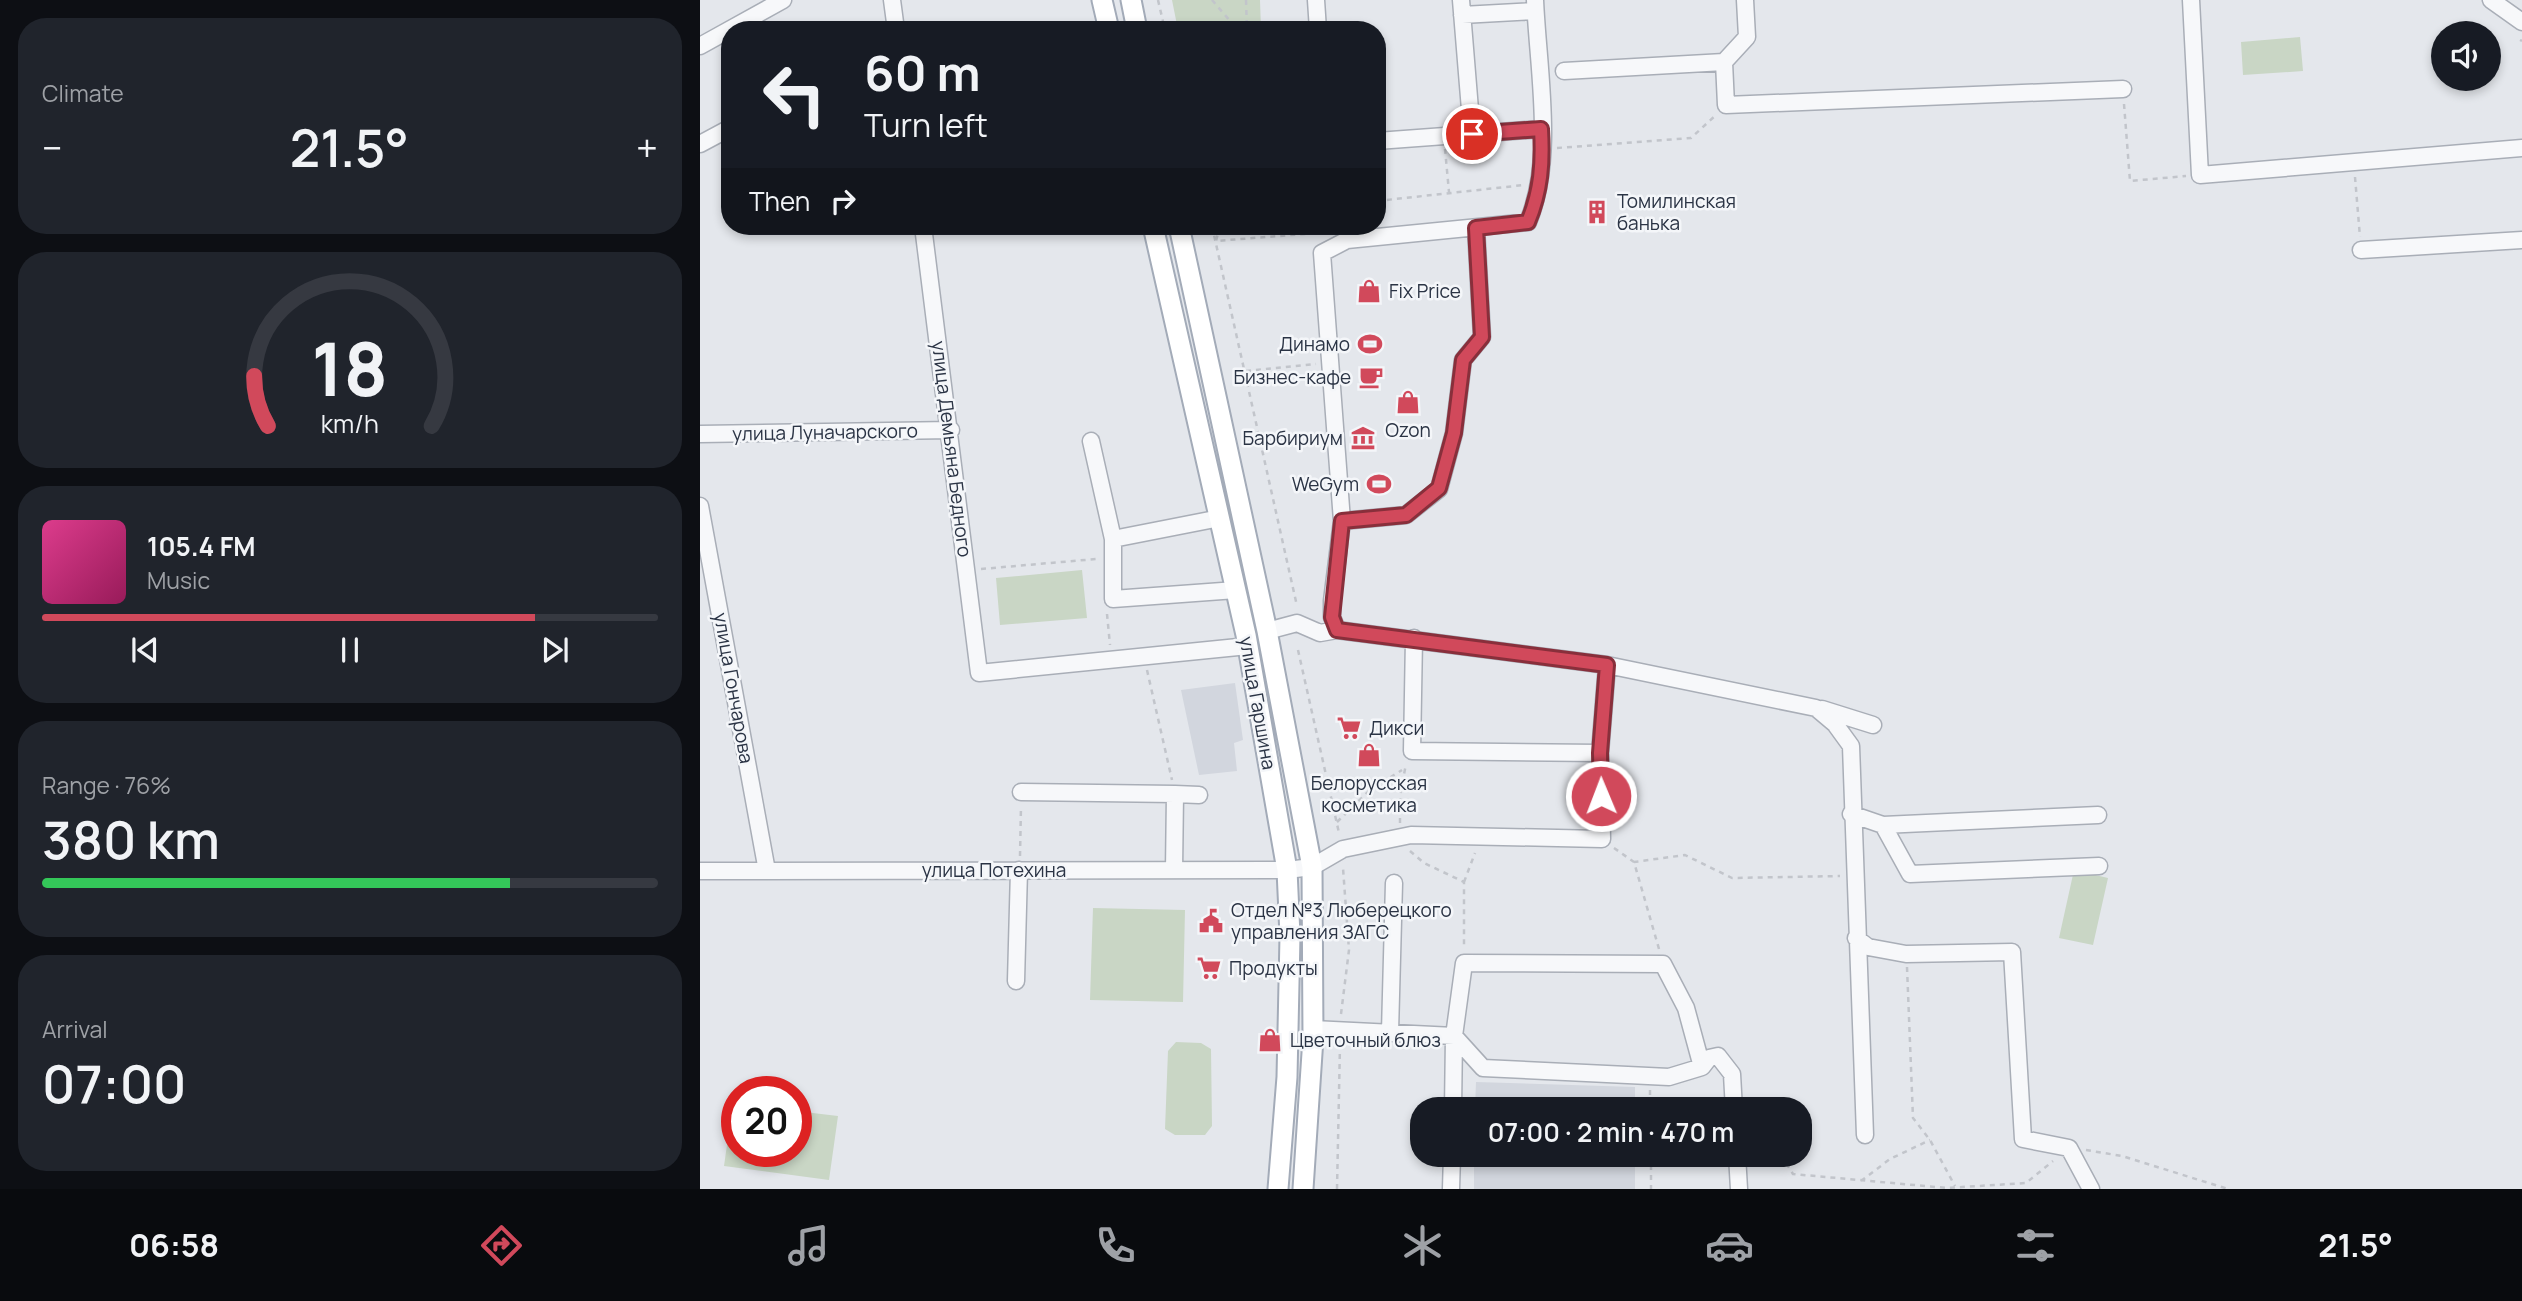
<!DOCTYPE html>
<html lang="en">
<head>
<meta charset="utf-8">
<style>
	:root { --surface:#171b24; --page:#20242c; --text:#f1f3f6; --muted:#9ea1a6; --line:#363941; --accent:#d1495b }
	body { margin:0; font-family:Manrope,sans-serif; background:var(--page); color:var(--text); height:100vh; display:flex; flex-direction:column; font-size:26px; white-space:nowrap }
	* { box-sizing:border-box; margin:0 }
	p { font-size:23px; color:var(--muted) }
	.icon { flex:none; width:38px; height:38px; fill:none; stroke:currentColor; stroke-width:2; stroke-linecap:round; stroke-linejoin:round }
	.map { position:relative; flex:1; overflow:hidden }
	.drawer { display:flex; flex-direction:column; gap:18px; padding:18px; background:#0d0f14; width:700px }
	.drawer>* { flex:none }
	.banner { position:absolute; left:21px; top:21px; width:665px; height:214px; border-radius:28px; box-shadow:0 4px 10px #0003; background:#171b24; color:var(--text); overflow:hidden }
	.buttons { position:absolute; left:1731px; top:21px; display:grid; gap:14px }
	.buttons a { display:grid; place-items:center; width:70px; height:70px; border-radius:50%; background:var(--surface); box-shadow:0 4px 10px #0003; font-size:35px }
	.speed { position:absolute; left:21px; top:1076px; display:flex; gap:14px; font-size:35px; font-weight:700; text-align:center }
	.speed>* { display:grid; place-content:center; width:91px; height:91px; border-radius:50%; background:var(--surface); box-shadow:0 4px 10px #0003; line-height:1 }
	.speed .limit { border:10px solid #d22; background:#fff; color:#111 }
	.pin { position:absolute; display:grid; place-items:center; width:60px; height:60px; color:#fff; margin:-30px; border:4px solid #fff; border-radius:50%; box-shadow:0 2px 7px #0007 }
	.me { position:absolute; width:77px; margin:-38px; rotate:359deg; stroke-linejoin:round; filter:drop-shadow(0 0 5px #0008) }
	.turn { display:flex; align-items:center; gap:24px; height:147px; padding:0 28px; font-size:32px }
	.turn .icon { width:91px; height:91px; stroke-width:2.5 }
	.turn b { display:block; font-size:49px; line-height:60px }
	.then { display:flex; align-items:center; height:66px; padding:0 28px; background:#0003; gap:14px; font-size:26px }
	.big { font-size:52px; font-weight:600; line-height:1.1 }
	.drawer .widget { flex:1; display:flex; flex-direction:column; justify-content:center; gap:10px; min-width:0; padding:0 24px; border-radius:28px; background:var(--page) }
	.drawer .dial { align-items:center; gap:0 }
	.dial svg { height:182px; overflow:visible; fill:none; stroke:var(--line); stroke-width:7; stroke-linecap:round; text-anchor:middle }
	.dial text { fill:var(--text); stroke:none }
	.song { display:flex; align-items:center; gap:21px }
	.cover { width:84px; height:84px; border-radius:10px; background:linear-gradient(135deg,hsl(330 70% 55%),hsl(330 70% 35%)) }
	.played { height:7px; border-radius:4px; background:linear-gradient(90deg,var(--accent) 80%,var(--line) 80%) }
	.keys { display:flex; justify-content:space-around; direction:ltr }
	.heat { display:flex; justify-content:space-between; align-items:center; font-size:38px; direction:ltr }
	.charge { height:10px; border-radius:5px; background:linear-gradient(90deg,#34c759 76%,var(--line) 0) }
	.trip { position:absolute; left:710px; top:1097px; width:402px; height:70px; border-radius:28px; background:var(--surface); box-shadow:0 4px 10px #0003; font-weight:600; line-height:70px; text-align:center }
	.tabs { display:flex; height:112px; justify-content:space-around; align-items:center; background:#090b0e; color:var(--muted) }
	.tabs .icon { width:49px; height:49px }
	.tabs .active { color:var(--accent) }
	.tabs b { font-size:32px; color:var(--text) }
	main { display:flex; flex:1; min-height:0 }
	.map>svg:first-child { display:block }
</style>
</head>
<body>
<main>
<section class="drawer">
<div class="widget"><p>Climate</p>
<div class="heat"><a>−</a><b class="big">21.5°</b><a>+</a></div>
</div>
<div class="widget dial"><svg viewBox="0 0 100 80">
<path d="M14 69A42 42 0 1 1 86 69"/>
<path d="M14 69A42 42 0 0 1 8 47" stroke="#d1495b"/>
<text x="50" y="56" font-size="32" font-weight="700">18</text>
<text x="50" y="72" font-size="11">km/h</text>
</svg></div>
<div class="widget">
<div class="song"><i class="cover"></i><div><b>105.4 FM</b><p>Music</p></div></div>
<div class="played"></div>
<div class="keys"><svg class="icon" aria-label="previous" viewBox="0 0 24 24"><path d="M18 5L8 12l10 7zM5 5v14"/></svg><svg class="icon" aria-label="pause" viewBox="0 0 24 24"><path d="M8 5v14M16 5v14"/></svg><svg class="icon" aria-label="next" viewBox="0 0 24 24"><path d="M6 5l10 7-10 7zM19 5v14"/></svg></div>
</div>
<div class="widget"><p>Range · 76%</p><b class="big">380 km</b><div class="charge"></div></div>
<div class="widget"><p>Arrival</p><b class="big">07:00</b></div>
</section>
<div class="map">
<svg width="1822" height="1189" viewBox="0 0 1822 1189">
	<rect width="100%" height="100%" fill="#e4e7ec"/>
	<path fill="#d2d6de" d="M535 683 543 740 534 743 537 771 499 775 481 690Z
		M776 1082 935 1087V1109H775Z
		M774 1155H935V1189H774Z"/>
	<path fill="#c9d6c5" d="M472 0H560L561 30H478Z
		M1600 37 1603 71 1543 75 1541 42Z
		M517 226H572V230L519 234Z
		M382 570 387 618 300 625 296 578Z
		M1374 870 1408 878 1393 945 1359 938Z
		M393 908 485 910 483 1002 390 1000Z
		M476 1042 501 1043 511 1049 512 1126 505 1135H475L465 1129 468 1051Z
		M33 1102 37 1103V1152H96V1111L138 1116 129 1180 24 1166Z"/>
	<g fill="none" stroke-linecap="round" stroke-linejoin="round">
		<g stroke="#a9aeb7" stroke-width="19">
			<path id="minor" d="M192 0 196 30
				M616 0 618 30
				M1045 0 1047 37 1024 62 1026 105 1423 89
				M1491 0 1500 175 1822 148
				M1791 0 1822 22
				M762 15 835 11
				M0 46 83 0
				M864 71 1024 62
				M772 134 841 129
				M677 141 772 134 761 0
				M0 144 30 128
				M223 226 279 673 548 646
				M1661 250 1822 240
				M0 434 251 430
				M391 441 413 539V599L536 590
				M0 506 67 871
				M642 521 706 515 739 489 754 433 763 360 782 337 776 228
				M413 539 520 518
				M637 630 632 617V601L642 521 622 253 647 240 828 222C855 157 838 70 835 0
				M567 631 597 623 620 633 637 630 907 665 1116 708 1135 724 1151 746 1165 1135
				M714 638 712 751 900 753
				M1122 709 1173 725
				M321 792 475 794 474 870
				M475 794 499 795
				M1151 814 1183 825 1398 815
				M1183 825 1210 874 1399 866
				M0 871 587 870 612 867 643 849 711 835 902 839 900 753 907 665
				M1156 938 1168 947 1206 954 1312 952 1323 1139 1369 1148 1391 1189
				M316 981 319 870
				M613 1029 754 1036 783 1068 969 1077 1002 1067 986 1008 963 964 764 963 754 1036 753 1110
				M690 1032 694 883
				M1002 1067 1009 1058 1018 1056 1032 1074 1034 1110
				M1037 1155 1039 1189
				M751 1189 752 1155"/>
		</g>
		<g stroke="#a3abb8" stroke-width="23">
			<path id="major" d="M402 0 409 30
				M431 0 437 30
				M453 226 546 635 587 870 590 936 587 1077 578 1189
				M479 226 567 631 612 867 613 1038 603 1189"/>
		</g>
		<path stroke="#c2c5cb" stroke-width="2.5" stroke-dasharray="5 5" stroke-linecap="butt" d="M458 0 465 30
			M512 0 538 30
			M546 0 547 30
			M1820 40 1822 41
			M1424 104 1430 181 1486 176
			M857 148 991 138 1016 115
			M745 149 749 192
			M1655 177 1660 237
			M677 201 824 185
			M512 226 597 606
			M520 226 516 241 629 232V226
			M546 371 616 364
			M281 569 396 559
			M407 614 410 645
			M598 650 639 833
			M447 670 472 780
			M637 822 670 790 702 770
			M700 823V795L706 764
			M914 848 934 862
			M710 851 724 863 764 882V949
			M320 856 321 806
			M764 882 775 853
			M959 949 934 862 985 855 1032 878 1140 876
			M1207 967 1213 1118 1230 1140 1255 1186
			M641 1014 649 950 643 868
			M950 1090V1110
			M1386 1150 1422 1156 1528 1189
			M951 1155V1189
			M1081 1155 1093 1174 1247 1188 1326 1183 1353 1161
			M1161 1181 1190 1159 1230 1140
			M637 1189 640 1045"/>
		<use href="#minor" stroke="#f7f8fa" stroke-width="16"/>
		<use href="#major" stroke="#fff" stroke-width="19"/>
	</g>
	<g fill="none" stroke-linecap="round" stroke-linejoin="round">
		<g stroke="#882f3b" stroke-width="18">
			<path id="route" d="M772 134 841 129C843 163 841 191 828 222L776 228 782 337 763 360 754 433 739 488 706 515 642 521 632 617 637 630 907 665 900 753 901 796"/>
		</g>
		<use href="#route" stroke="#d1495b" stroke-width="12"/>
	</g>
	<defs>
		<g id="building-bare" transform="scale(1.89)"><path d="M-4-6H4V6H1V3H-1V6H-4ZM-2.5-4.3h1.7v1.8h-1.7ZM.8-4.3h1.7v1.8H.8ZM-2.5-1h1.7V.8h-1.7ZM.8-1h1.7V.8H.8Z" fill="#d1495b" stroke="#f4f6f9" stroke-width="2.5" paint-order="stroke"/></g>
		<g id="shop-bare" transform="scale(1.89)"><path d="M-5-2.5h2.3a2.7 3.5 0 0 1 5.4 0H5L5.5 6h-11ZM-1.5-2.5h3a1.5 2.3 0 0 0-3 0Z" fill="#d1495b" stroke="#f4f6f9" stroke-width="2.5" paint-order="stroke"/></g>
		<g id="stadium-bare" transform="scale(1.89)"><path d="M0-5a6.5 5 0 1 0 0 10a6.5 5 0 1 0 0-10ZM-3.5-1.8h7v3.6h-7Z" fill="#d1495b" stroke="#f4f6f9" stroke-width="2.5" paint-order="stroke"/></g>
		<g id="cafe-bare" transform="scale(1.89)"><path d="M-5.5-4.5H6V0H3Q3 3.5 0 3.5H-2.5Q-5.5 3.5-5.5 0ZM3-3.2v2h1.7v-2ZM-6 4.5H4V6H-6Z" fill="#d1495b" stroke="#f4f6f9" stroke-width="2.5" paint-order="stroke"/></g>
		<g id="museum-bare" transform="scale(1.89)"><path d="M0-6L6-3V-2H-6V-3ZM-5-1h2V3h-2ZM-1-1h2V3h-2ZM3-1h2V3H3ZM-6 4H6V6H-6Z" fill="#d1495b" stroke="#f4f6f9" stroke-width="2.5" paint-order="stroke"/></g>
		<g id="supermarket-bare" transform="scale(1.89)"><path d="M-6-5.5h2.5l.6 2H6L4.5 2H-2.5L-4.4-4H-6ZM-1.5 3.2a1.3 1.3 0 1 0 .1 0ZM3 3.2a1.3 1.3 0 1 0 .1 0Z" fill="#d1495b" stroke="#f4f6f9" stroke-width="2.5" paint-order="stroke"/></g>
		<g id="civic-bare" transform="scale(1.89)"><path d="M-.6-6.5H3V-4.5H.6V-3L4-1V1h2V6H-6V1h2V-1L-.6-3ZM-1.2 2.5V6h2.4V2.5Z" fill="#d1495b" stroke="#f4f6f9" stroke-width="2.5" paint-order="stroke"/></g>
	</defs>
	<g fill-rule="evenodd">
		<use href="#building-bare" x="897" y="212"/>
		<use href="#shop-bare" x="669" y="291"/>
		<use href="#stadium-bare" x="670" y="344"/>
		<use href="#cafe-bare" x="671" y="377"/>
		<use href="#shop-bare" x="708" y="402"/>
		<use href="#museum-bare" x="663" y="438"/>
		<use href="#stadium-bare" x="679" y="484"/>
		<use href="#supermarket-bare" x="649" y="728"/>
		<use href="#shop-bare" x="669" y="755"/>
		<use href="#civic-bare" x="511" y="921"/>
		<use href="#supermarket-bare" x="509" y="968"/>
		<use href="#shop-bare" x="570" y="1040"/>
	</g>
	<g text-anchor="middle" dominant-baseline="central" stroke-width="5" stroke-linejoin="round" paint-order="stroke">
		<g font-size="19" fill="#2b3445" stroke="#f4f6f9" text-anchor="start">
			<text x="917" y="201">Томилинская<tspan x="917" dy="22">банька</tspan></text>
			<text x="689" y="291">Fix Price</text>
			<text x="650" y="344" text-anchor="end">Динамо</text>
			<text x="651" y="377" text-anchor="end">Бизнес-кафе</text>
			<text x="708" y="430" text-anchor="middle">Ozon</text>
			<text x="643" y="438" text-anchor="end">Барбириум</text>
			<text x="659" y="484" text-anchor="end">WeGym</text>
			<text x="669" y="728">Дикси</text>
			<text x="669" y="783" text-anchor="middle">Белорусская<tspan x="669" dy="22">косметика</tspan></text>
			<text x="531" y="910">Отдел №3 Люберецкого<tspan x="531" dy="22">управления ЗАГС</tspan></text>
			<text x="529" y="968">Продукты</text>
			<text x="590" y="1040">Цветочный блюз</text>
		</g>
		<g font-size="19" fill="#2b3445" stroke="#f4f6f9">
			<text transform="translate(125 432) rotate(-1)">улица Луначарского</text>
			<text transform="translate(252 449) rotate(83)">улица Демьяна Бедного</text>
			<text transform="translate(34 688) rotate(80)">улица Гончарова</text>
			<text transform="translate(558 703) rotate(80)">улица Гаршина</text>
			<text x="294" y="870">улица Потехина</text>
		</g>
	</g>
</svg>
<div class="buttons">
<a><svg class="icon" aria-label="sound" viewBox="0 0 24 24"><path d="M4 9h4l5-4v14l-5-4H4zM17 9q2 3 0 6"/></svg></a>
</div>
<div class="speed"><div class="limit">20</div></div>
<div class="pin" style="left:772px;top:134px;background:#d93025"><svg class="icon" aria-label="arrive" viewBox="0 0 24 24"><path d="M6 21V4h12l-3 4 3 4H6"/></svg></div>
<svg class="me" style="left:901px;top:796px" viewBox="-20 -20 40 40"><circle r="17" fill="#d1495b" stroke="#fff" stroke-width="3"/><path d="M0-11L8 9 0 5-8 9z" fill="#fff"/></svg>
<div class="trip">07:00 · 2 min · 470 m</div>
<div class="banner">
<div class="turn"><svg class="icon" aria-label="left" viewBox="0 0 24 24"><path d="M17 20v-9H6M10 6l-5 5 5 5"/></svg><div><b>60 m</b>Turn left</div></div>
<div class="then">Then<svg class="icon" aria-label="right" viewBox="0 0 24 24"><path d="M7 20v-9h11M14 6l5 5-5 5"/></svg></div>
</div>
</div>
</main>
<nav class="tabs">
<b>06:58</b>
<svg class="icon active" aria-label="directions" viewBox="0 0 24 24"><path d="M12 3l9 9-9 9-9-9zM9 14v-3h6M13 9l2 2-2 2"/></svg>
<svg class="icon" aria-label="music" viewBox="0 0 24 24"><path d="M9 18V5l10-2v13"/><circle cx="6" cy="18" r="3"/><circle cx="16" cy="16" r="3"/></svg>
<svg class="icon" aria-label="phone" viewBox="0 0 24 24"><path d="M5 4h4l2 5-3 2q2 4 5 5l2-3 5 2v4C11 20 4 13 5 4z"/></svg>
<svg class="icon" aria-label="climate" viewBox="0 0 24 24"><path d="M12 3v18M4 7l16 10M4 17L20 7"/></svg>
<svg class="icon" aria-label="car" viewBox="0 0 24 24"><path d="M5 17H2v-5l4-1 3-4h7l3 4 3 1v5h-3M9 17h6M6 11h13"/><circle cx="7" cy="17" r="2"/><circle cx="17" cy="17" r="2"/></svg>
<svg class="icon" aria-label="filters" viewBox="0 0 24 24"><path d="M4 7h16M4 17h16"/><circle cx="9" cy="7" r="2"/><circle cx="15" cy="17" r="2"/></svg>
<b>21.5°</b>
</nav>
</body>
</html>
